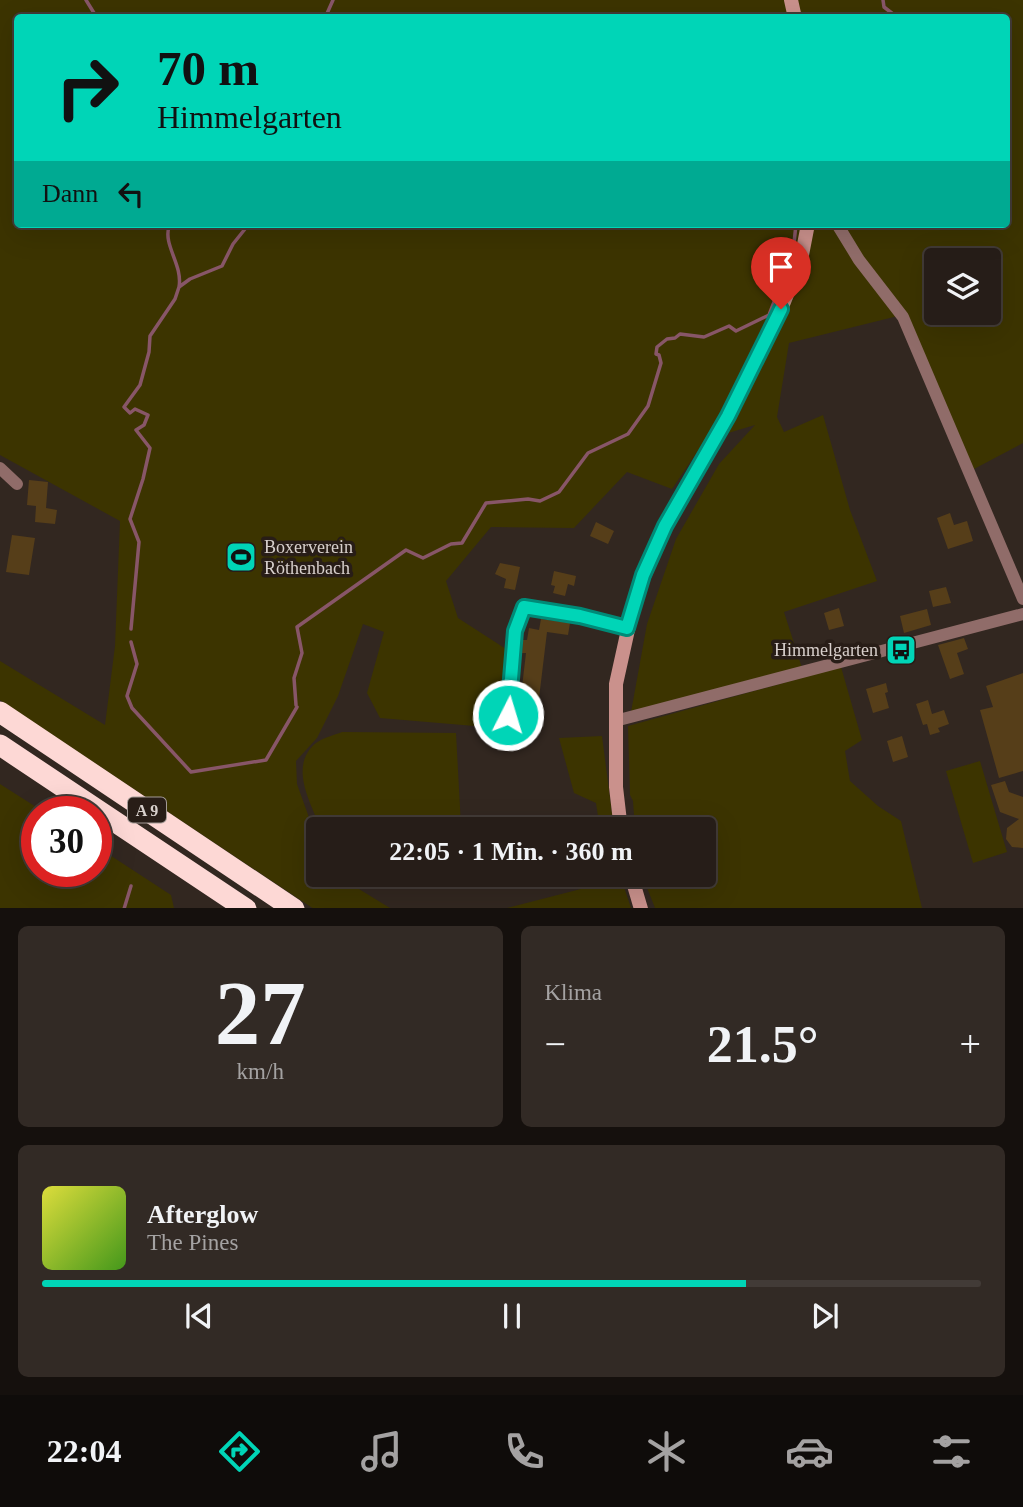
<!DOCTYPE html>
<html lang="de">
<head>
<meta charset="utf-8">
<style>
	:root { --surface:#261d18; --page:#322a25; --text:#f1f3f6; --muted:#a4a2a2; --line:#423b37; --accent:#00d5b7 }
	body { margin:0; font-family:Georgia,serif; background:var(--page); color:var(--text); height:100vh; display:flex; flex-direction:column; font-size:26px; white-space:nowrap }
	* { box-sizing:border-box; margin:0 }
	p { font-size:23px; color:var(--muted) }
	.icon { flex:none; width:38px; height:38px; fill:none; stroke:currentColor; stroke-width:2; stroke-linecap:round; stroke-linejoin:round }
	.map { position:relative; height:908px; overflow:hidden }
	.side { display:flex; flex-direction:column; gap:18px; padding:18px; background:#15100d; flex:1 }
	.side>* { flex:none }
	.banner { position:absolute; left:14px; top:14px; width:996px; height:214px; border-radius:7px; box-shadow:0 7px 28px #0002,0 0 0 2px var(--line); background:#00d5b7; color:#111; overflow:hidden }
	.fabs { position:absolute; left:924px; top:248px; display:grid; gap:14px }
	.fabs a { display:grid; place-items:center; width:77px; height:77px; border-radius:7px; background:var(--surface); box-shadow:0 7px 28px #0002,0 0 0 2px var(--line); font-size:35px }
	.speed { position:absolute; left:21px; top:796px; display:flex; gap:14px; font-size:35px; font-weight:700; text-align:center }
	.speed>* { display:grid; place-content:center; width:91px; height:91px; border-radius:50%; background:var(--surface); box-shadow:0 7px 28px #0002,0 0 0 2px var(--line); line-height:1 }
	.speed .limit { border:10px solid #d22; background:#fff; color:#111 }
	.pin { position:absolute; display:grid; place-items:center; width:60px; height:60px; color:#fff; margin:-72px -30px; border-radius:50% 50% 50% 0; rotate:-45deg; box-shadow:0 0 7px #0007 }
	.pin .icon { rotate:45deg }
	.me { position:absolute; width:77px; margin:-38px; rotate:5deg; stroke-linejoin:round; filter:drop-shadow(0 0 5px #0008) }
	.turn { display:flex; align-items:center; gap:24px; height:147px; padding:0 28px; font-size:32px }
	.turn .icon { width:91px; height:91px; stroke-width:2.5 }
	.turn b { display:block; font-size:49px; line-height:60px }
	.then { display:flex; align-items:center; height:66px; padding:0 28px; background:#0003; gap:14px; font-size:26px }
	.big { font-size:52px; font-weight:700; line-height:1.1 }
	.side .card { flex:1; display:flex; flex-direction:column; justify-content:center; gap:10px; min-width:0; padding:0 24px; border-radius:10px; background:var(--page) }
	.side .dial { align-items:center; gap:0 }
	.dial b { font-size:91px; line-height:1 }
	.song { display:flex; align-items:center; gap:21px }
	.cover { width:84px; height:84px; border-radius:10px; background:linear-gradient(135deg,hsl(60 70% 55%),hsl(100 70% 35%)) }
	.played { height:7px; border-radius:4px; background:linear-gradient(90deg,var(--accent) 75%,var(--line) 75%) }
	.keys { display:flex; justify-content:space-around; direction:ltr }
	.heat { display:flex; justify-content:space-between; align-items:center; font-size:38px; direction:ltr }
	.side .tiles { flex:1; display:grid; gap:18px; grid-template-columns:1fr 1fr }
	.card:last-child { grid-column:span 2 }
	.trip { position:absolute; left:306px; top:817px; width:410px; height:70px; border-radius:7px; background:var(--surface); box-shadow:0 7px 28px #0002,0 0 0 2px var(--line); font-weight:700; line-height:70px; text-align:center }
	.tabs { display:flex; height:112px; justify-content:space-around; align-items:center; background:#0f0c0a; color:var(--muted) }
	.tabs .icon { width:49px; height:49px }
	.tabs .on { color:var(--accent) }
	.tabs b { font-size:32px; color:var(--text) }
	.map>svg:first-child { display:block }
</style>
</head>
<body>
<div class="map">
<svg width="1023" height="909" viewBox="0 0 1023 909">
	<rect width="100%" height="100%" fill="#322720"/>
	<path fill="#3c3400" fill-rule="evenodd" d="M0 0H1023V443L974 469 898 316 789 343 777 417 784 432 823 415 850 510 877 581 784 612 802 668 631 712 647 624 676 539 719 464 755 425 705 440 672 489 627 472 574 528 491 527 446 581 458 618 506 649 498 728 380 718 367 693 384 632 363 624 338 696 317 738 296 761 297 784 316 837 310 858 318 864V875H336L390 908 314 909 0 700V661L105 725 115 646 120 521 0 455ZM18 18H1006V224H18ZM936 261H989V313H936Z
		M841 667 862 740 845 751 850 781 878 806 901 821 922 908H655L642 875H704V830L635 829 633 801 630 795 628 726Z
		M342 732 456 733 461 826 454 830 321 829C311 803 288 766 316 743 323 738 334 735 342 732Z
		M602 736 614 829H600L596 803 574 793 559 738Z
		M980 761 1007 852 973 863 946 771Z
		M0 784 44 812H37V872H96V846L171 895 174 908H0Z
		M607 875H620L631 908H507L608 882Z"/>
	<g fill="none" stroke-linecap="round" stroke-linejoin="round">
		<path stroke="#885668" stroke-width="3.5" d="M86 0 94 13 92 18
			M883 0 884 7 893 14 891 18
			M325 18 333 0
			M166 224 169 227C163 245 183 265 179 287
			M131 629 139 542 130 519 143 479 150 448 136 430 144 425 148 415 135 409 130 413 124 407 140 385 149 352 150 336 175 299 179 287 190 279 222 266 233 244 249 224
			M131 642 137 664 127 696 132 708 191 772 266 760 297 707
			M296 705 294 678 302 653 297 627 406 550 423 558 451 544 462 543 486 503 528 499 540 501 559 492 588 453 628 434 648 406 661 363 659 355 656 354 657 347 667 339 675 338 680 334 704 337 729 326 736 331 769 315 793 253 796 224
			M124 909 131 886"/>
	</g>
	<path fill="#563e19" d="M29 480 48 482 46 508 57 510 55 524 35 522 36 506 27 505Z
		M950 513 954 525 967 521 973 541 948 549 937 518Z
		M596 522 614 531 608 544 590 536Z
		M12 535 35 538 29 575 6 572Z
		M500 563 520 567 515 590 504 588 506 579 495 574Z
		M554 571 576 576 574 586 568 584 565 596 553 593 555 586 551 585Z
		M946 587 951 603 933 607 929 591Z
		M839 608 844 626 829 630 824 613Z
		M927 609 931 625 904 633 900 616Z
		M541 619 570 623 568 635 547 632 536 723 518 721 526 653H522L523 640H527L529 628 539 630Z
		M964 638 968 649 957 653 964 674 950 679 938 645Z
		M1023 673V771L999 778 980 710 993 707 986 686Z
		M886 683 888 692 885 693 889 708 873 713 866 689Z
		M928 700 932 714 944 710 949 724 938 728 940 732 930 735 927 724 923 725 916 704Z
		M902 736 908 757 893 762 887 741Z
		M1005 781 1009 792 1023 797V848L1012 847 1006 839 1007 828 1019 819 1000 812 991 785Z"/>
	<g fill="none" stroke-linecap="round" stroke-linejoin="round">
		<path stroke="#906c69" stroke-width="12" d="M837 224 859 260 903 317 1023 599
			M0 468 17 484
			M615 721 1023 614
			M506 735 515 631 524 607 580 616 627 628"/>
		<path stroke="#ca918c" stroke-width="14" d="M791 0 795 18
			M621 830 616 787V684L635 598 665 526 728 416 781 309 801 260 808 224
			M631 875 641 909"/>
		<path stroke="#fdd8d5" stroke-width="21" d="M0 712 294 909
			M0 745 246 909"/>
	</g>
	<g fill="none" stroke-linecap="round" stroke-linejoin="round">
		<g stroke="#008a77" stroke-width="18">
			<path id="route" d="M508 715 515 631 524 607 580 616 627 628 643 575 665 526 728 416 781 309"/>
		</g>
		<use href="#route" stroke="#00d5b7" stroke-width="12"/>
	</g>
	<defs>
		<g id="stadium-square" transform="scale(1.575)"><rect x="-9" y="-9" width="18" height="18" rx="4" fill="#00d5b7" stroke="#281d17"/><path d="M0-5a6.5 5 0 1 0 0 10a6.5 5 0 1 0 0-10ZM-3.5-1.8h7v3.6h-7Z" fill="#111"/></g>
		<g id="bus-square" transform="scale(1.575)"><rect x="-9" y="-9" width="18" height="18" rx="4" fill="#00d5b7" stroke="#281d17"/><path d="M-5-6H5V4H4V6H2V4H-2V6H-4V4H-5ZM-3.5-4V0h7V-4ZM-3.5 1.2v1.5H-2V1.2ZM2 1.2v1.5H3.5V1.2Z" fill="#111"/></g>
	</defs>
	<g fill-rule="evenodd">
		<use href="#stadium-square" x="241" y="557"/>
		<use href="#bus-square" x="901" y="650"/>
	</g>
	<g text-anchor="middle" dominant-baseline="central" stroke-width="7" stroke-linejoin="round" paint-order="stroke">
		<rect fill="#281d17" stroke="#a39a96" stroke-width="2" x="128" y="797.5" width="38" height="25" rx="5"/>
		<g font-size="16" font-weight="bold" fill="#d8d0cc">
			<text x="147" y="810">A 9</text>
		</g>
		<g font-size="18" fill="#d8d0cc" stroke="#281d17" text-anchor="start">
			<text x="264" y="547">Boxerverein<tspan x="264" dy="21">Röthenbach</tspan></text>
			<text x="878" y="650" text-anchor="end">Himmelgarten</text>
		</g>
	</g>
</svg>
<div class="fabs">
<a><svg class="icon" aria-label="layers" viewBox="0 0 24 24"><path d="M12 4l9 5-9 5-9-5zM3 14l9 5 9-5"/></svg></a>
</div>
<div class="speed"><div class="limit">30</div></div>
<div class="pin" style="left:781px;top:309px;background:#d93025"><svg class="icon" aria-label="arrive" viewBox="0 0 24 24"><path d="M6 21V4h12l-3 4 3 4H6"/></svg></div>
<svg class="me" style="left:508px;top:715px" viewBox="-20 -20 40 40"><circle r="17" fill="#00d5b7" stroke="#fff" stroke-width="3"/><path d="M0-11L8 9 0 5-8 9z" fill="#fff"/></svg>
<div class="trip">22:05 · 1 Min. · 360 m</div>
<div class="banner">
<div class="turn"><svg class="icon" aria-label="right" viewBox="0 0 24 24"><path d="M7 20v-9h11M14 6l5 5-5 5"/></svg><div><b>70 m</b>Himmelgarten</div></div>
<div class="then">Dann<svg class="icon" aria-label="left" viewBox="0 0 24 24"><path d="M17 20v-9H6M10 6l-5 5 5 5"/></svg></div>
</div>
</div>
<section class="side">
<div class="tiles">
<div class="card dial"><b>27</b><p>km/h</p></div>
<div class="card"><p>Klima</p>
<div class="heat"><a>−</a><b class="big">21.5°</b><a>+</a></div>
</div>
<div class="card">
<div class="song"><i class="cover"></i><div><b>Afterglow</b><p>The Pines</p></div></div>
<div class="played"></div>
<div class="keys"><svg class="icon" aria-label="previous" viewBox="0 0 24 24"><path d="M18 5L8 12l10 7zM5 5v14"/></svg><svg class="icon" aria-label="pause" viewBox="0 0 24 24"><path d="M8 5v14M16 5v14"/></svg><svg class="icon" aria-label="next" viewBox="0 0 24 24"><path d="M6 5l10 7-10 7zM19 5v14"/></svg></div>
</div>
</div>
</section>
<nav class="tabs">
<b>22:04</b>
<svg class="icon on" aria-label="directions" viewBox="0 0 24 24"><path d="M12 3l9 9-9 9-9-9zM9 14v-3h6M13 9l2 2-2 2"/></svg>
<svg class="icon" aria-label="music" viewBox="0 0 24 24"><path d="M9 18V5l10-2v13"/><circle cx="6" cy="18" r="3"/><circle cx="16" cy="16" r="3"/></svg>
<svg class="icon" aria-label="phone" viewBox="0 0 24 24"><path d="M5 4h4l2 5-3 2q2 4 5 5l2-3 5 2v4C11 20 4 13 5 4z"/></svg>
<svg class="icon" aria-label="climate" viewBox="0 0 24 24"><path d="M12 3v18M4 7l16 10M4 17L20 7"/></svg>
<svg class="icon" aria-label="car" viewBox="0 0 24 24"><path d="M5 17H2v-5l4-1 3-4h7l3 4 3 1v5h-3M9 17h6M6 11h13"/><circle cx="7" cy="17" r="2"/><circle cx="17" cy="17" r="2"/></svg>
<svg class="icon" aria-label="filters" viewBox="0 0 24 24"><path d="M4 7h16M4 17h16"/><circle cx="9" cy="7" r="2"/><circle cx="15" cy="17" r="2"/></svg>
</nav>
</body>
</html>
